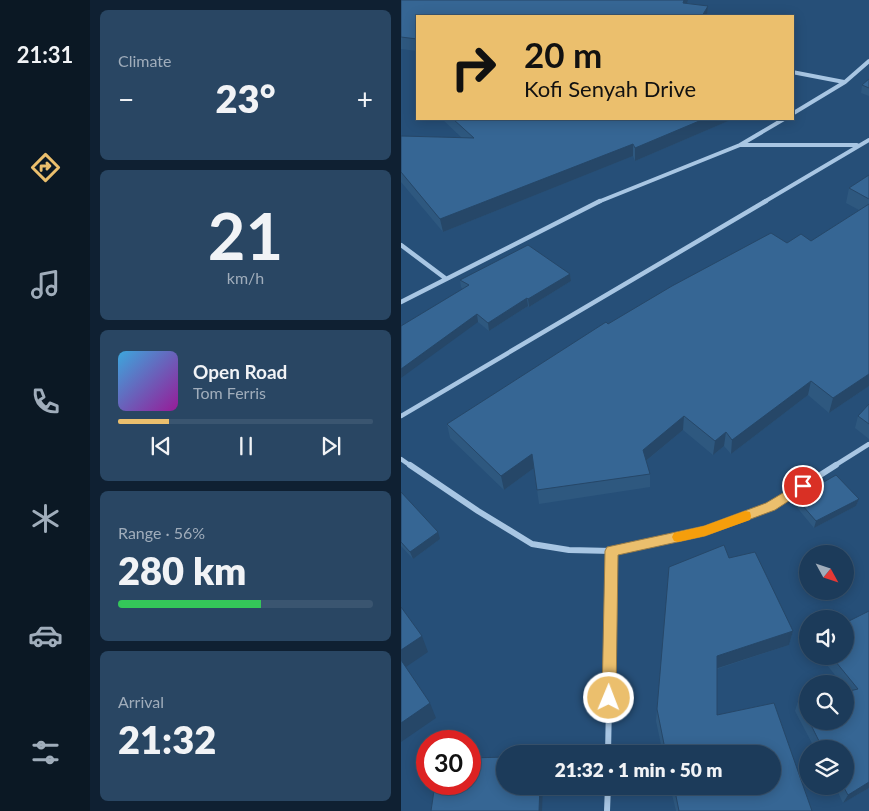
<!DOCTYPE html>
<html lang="en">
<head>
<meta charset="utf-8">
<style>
	:root { --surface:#1c3b5a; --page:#294663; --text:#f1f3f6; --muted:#a0adbb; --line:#3a5570; --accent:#ebbf6d }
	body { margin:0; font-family:Lato,sans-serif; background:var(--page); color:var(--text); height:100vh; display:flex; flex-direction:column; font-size:19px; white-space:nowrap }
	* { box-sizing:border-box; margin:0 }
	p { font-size:16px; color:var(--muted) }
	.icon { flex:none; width:28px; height:28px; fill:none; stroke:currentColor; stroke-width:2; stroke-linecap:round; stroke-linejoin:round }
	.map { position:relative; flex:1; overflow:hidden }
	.sheet { display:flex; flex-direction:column; gap:10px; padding:10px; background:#0f2032; width:311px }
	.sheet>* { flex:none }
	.banner { position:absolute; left:15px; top:15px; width:378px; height:105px; border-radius:0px; box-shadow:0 2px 12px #0003,0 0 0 1px var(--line); background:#ebbf6d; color:#111; overflow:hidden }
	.needle { width:32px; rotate:130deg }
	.controls { position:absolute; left:398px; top:545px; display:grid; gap:10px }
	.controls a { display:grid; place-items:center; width:55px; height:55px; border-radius:50%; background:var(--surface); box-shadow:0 2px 12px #0003,0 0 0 1px var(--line); font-size:25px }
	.speed { position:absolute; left:15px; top:730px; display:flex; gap:10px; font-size:25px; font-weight:700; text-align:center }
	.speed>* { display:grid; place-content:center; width:65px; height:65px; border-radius:50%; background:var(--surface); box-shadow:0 2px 12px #0003,0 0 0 1px var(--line); line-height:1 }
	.speed .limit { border:8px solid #d22; background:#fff; color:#111 }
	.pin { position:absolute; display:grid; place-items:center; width:42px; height:42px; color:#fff; margin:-21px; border:2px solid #fff; border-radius:50%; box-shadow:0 1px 5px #0007 }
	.me { position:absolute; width:55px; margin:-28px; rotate:1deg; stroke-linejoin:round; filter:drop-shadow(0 0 4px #0008) }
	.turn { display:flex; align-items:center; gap:18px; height:105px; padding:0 25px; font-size:22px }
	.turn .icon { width:65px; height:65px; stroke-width:2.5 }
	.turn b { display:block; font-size:35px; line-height:42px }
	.big { font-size:38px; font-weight:800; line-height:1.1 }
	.sheet .tile { flex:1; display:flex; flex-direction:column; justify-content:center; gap:8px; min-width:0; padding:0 18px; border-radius:8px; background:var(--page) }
	.sheet .dial { align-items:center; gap:0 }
	.dial b { font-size:65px; line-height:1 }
	.song { display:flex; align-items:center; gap:15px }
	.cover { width:60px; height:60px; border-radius:8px; background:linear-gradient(135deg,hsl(200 70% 55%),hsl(300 70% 35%)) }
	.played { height:5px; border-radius:2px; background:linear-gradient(90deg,var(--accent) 20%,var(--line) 20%) }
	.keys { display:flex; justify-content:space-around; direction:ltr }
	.heat { display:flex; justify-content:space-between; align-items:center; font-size:28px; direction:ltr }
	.charge { height:8px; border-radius:4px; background:linear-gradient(90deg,#34c759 56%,var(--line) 0) }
	.trip { position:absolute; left:95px; top:745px; width:285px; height:50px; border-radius:25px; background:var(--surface); box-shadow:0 2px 12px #0003,0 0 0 1px var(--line); font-weight:800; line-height:50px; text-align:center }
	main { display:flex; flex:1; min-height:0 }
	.tabs { display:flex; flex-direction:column; width:90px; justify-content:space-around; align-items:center; background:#0b1824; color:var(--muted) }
	.tabs .icon { width:35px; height:35px }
	.tabs .active { color:var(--accent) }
	.tabs b { font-size:22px; color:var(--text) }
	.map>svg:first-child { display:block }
</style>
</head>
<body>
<main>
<nav class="tabs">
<b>21:31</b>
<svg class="icon active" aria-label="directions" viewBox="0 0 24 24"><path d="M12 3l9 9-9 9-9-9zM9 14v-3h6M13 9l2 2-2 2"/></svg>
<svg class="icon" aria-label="music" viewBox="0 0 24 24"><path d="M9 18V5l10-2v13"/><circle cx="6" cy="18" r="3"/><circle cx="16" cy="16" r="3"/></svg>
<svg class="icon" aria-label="phone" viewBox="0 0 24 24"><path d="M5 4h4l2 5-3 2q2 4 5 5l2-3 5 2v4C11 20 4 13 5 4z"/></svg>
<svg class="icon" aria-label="climate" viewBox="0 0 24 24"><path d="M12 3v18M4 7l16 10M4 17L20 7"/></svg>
<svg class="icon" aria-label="car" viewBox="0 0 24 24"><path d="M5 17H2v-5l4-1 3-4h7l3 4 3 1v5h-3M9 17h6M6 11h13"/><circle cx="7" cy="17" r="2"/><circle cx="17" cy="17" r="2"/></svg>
<svg class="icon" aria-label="filters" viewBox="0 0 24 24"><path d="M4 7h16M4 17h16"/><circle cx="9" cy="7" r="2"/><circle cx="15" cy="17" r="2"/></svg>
</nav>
<section class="sheet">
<div class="tile"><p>Climate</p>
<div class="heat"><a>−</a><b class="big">23°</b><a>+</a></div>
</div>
<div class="tile dial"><b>21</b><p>km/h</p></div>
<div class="tile">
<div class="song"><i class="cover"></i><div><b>Open Road</b><p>Tom Ferris</p></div></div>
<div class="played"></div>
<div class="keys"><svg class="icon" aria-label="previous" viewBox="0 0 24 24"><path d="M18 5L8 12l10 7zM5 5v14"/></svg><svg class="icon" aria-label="pause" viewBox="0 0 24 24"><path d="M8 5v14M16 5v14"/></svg><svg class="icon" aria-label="next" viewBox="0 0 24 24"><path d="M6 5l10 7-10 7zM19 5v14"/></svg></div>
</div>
<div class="tile"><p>Range · 56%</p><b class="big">280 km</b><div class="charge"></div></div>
<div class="tile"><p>Arrival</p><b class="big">21:32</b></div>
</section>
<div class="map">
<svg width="468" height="811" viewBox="0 0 468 811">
	<rect width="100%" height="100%" fill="#264f78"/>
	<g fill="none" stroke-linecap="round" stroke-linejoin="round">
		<path stroke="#a8c6e3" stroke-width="4" d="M391 72 443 82
			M391 114 444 82 468 61
			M340 145H456
			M197 202 339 145 383 119
			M363 202 468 140"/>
		<path stroke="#a8c6e3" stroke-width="4.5" d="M0 245 44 278
			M0 302 199 201
			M0 416 365 201
			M0 459 10 466
			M433 466 468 444"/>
		<path stroke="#a8c6e3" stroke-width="6" d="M9 465 77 511 131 544 168 550 211 551 304 531 369 507 435 465
			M207 754 211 551
			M206 811 207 786"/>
	</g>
	<path fill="#2e587f" d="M0 0 286 3 307 6 306 16H16V51L0 49Z
		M468 79V96L460 93 461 85Z
		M41 119H332L234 161 232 156 42 232 0 182V136L61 138Z
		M468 175V386L428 413 407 395 330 454 323 446 312 455 282 430 245 461 249 474V487L138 504 133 468 103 490 49 438 46 424 207 324 386 243 410 241 458 210 445 203 448 188Z
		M169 274 170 281 128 307 127 306 88 331 77 322 62 289 60 287 59 280Z
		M468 404V439L454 428 457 416Z
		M0 492 39 539 12 559 0 546Z
		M395 498 458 499 455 506 413 528 394 505Z
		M323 545 328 558 354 552 392 631 388 645 316 669V715L373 703 411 811H275L269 786H371V754H262L255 721 268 567Z
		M468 611V788L442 803 434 786H444V749H414L394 711 397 701 406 699V721H444L447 691 444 687V684H441L419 656H444V623Z
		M406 627V641L403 637Z"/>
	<path fill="#264768" d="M283 0H287L282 14V3Z
		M307 6 306 16H301Z
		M303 119H332L234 161V148Z
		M232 144V156L42 232 39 219Z
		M169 274 170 281 128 307 127 299Z
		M126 298 127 306 88 331 87 323Z
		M76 314 77 322 0 378V369Z
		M468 374V386L428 413 432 398Z
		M410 381 407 395 330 454 331 440Z
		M283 416 282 430 241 464 242 450Z
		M325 432 323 446 312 455 314 441Z
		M131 454 133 468 103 490 100 476Z
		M458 499 455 506 413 528 415 521Z
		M37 532 39 539 12 559 9 552Z
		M392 631 388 645 314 669 316 656Z
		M21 636 27 652 2 669 0 664V650Z
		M29 703 35 718 0 742V723Z
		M468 782V788L442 803 447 795Z
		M139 786H142L141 811H138Z"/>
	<path fill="#366694" stroke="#264768" d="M0 0H283L282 3 307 6 301 16H16V39L0 37Z
		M468 79V88L461 85Z
		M52 119H303L234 148 232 144 39 219 0 172V136L73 138Z
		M468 175V199L448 188Z
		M468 204V374L432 398 410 381 331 440 325 432 314 441 283 416 242 450 249 474 136 490 131 454 100 476 46 424 205 322 207 324 271 286 370 233 386 243 400 234 410 241Z
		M127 245 169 274 127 299 126 298 87 323 76 314 0 369V326L68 285 59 280Z
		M468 404V424L457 416Z
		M435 475 458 499 415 521 395 498Z
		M0 492 37 532 9 552 0 542Z
		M323 545 328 558 354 552 392 631 316 656V715L373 703 411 811H278L273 786H371V754H265L256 709 268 567Z
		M0 607 21 636 0 650Z
		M433 610 440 619H419Z
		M468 611V782L447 795 442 786H444V749H422L408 721H444V692L457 689 430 656H444V623Z
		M0 660 29 703 0 723Z
		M406 699V718L397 701Z
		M104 757V786H139L138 811H30L34 784H69V758Z"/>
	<path fill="#ebbf6d" stroke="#997c47" d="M402 481 406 482 408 486 406 489 374 510 304 536 217 555 215 698 213 703 208 706 203 703 201 698 204 551 206 547 303 526 365 503Z"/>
	<path fill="#f59e0b" d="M344 511 349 512 350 516 349 520 304 536 277 542 273 541 271 537 273 533 303 526Z"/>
</svg>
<div class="controls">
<a><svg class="needle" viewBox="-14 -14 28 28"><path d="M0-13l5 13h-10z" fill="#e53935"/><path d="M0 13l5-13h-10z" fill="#a0adbb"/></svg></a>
<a><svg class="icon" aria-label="sound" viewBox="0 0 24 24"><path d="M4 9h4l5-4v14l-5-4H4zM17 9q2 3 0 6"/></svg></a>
<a><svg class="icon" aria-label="search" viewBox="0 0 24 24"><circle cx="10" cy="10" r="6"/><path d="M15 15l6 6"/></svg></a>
<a><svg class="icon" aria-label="layers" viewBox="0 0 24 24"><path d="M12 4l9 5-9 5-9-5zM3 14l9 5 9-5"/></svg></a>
</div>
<div class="speed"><div class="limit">30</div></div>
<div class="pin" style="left:402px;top:486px;background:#d93025"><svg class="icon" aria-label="arrive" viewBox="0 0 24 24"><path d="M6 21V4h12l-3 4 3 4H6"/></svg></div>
<svg class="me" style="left:208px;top:698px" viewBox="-20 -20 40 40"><circle r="17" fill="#ebbf6d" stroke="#fff" stroke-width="3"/><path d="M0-11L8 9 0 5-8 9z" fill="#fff"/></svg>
<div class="trip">21:32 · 1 min · 50 m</div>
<div class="banner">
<div class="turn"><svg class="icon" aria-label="right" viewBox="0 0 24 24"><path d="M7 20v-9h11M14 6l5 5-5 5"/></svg><div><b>20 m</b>Kofi Senyah Drive</div></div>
</div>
</div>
</main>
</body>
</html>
